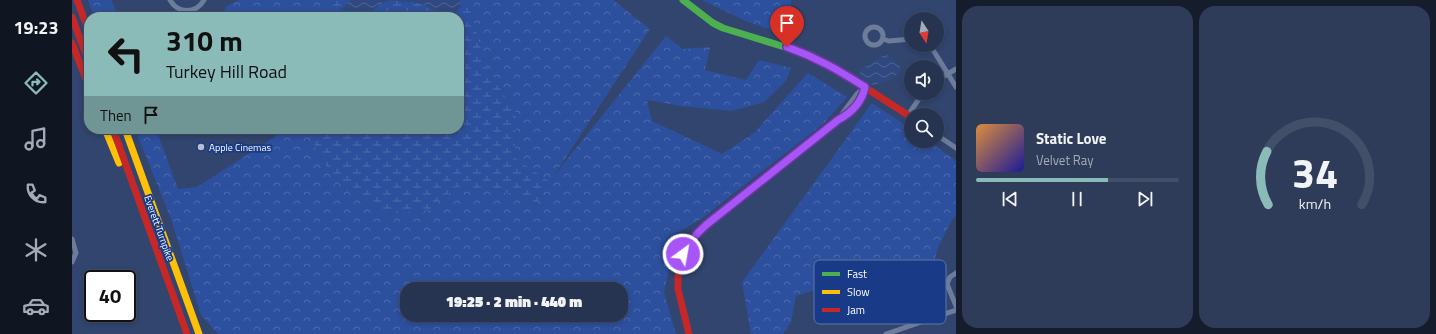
<!DOCTYPE html>
<html lang="en">
<head>
<meta charset="utf-8">
<style>
	:root { --surface:#263452; --page:#2e3c59; --text:#f1f3f6; --muted:#a4aab8; --line:#424f69; --accent:#8bbbb9 }
	body { margin:0; font-family:"Titillium Web",sans-serif; background:var(--page); color:var(--text); height:100vh; display:flex; flex-direction:column; font-size:15px; white-space:nowrap }
	* { box-sizing:border-box; margin:0 }
	p { font-size:13px; color:var(--muted) }
	.icon { flex:none; width:22px; height:22px; fill:none; stroke:currentColor; stroke-width:2; stroke-linecap:round; stroke-linejoin:round }
	.map { position:relative; flex:1; overflow:hidden }
	.panel { display:flex; flex-direction:column; gap:6px; padding:6px; background:#151d2d; width:480px }
	.panel>* { flex:none }
	.guide { position:absolute; left:12px; top:12px; width:380px; height:122px; border-radius:16px; box-shadow:0 2px 6px #0003,0 0 0 1px var(--line); background:#8bbbb9; color:#111; overflow:hidden }
	.needle { width:26px; rotate:168deg }
	.tools { position:absolute; left:832px; top:12px; display:grid; gap:8px }
	.tools a { display:grid; place-items:center; width:40px; height:40px; border-radius:50%; background:var(--surface); box-shadow:0 2px 6px #0003,0 0 0 1px var(--line); font-size:20px }
	.speed { position:absolute; left:12px; top:270px; display:flex; gap:8px; font-size:20px; font-weight:700; text-align:center }
	.speed>* { display:grid; place-content:center; width:52px; height:52px; border-radius:50%; background:var(--surface); box-shadow:0 2px 6px #0003,0 0 0 1px var(--line); line-height:1 }
	.speed .limit { border:2px solid #111; border-radius:6px; background:#fff; color:#111 }
	.pin { position:absolute; display:grid; place-items:center; width:34px; height:34px; color:#fff; margin:-41px -17px; border-radius:50% 50% 50% 0; rotate:-45deg; box-shadow:0 0 4px #0007 }
	.pin .icon { rotate:45deg }
	.me { position:absolute; width:44px; margin:-22px; rotate:32deg; stroke-linejoin:round; filter:drop-shadow(0 0 3px #0008) }
	.turn { display:flex; align-items:center; gap:14px; height:84px; padding:0 16px; font-size:18px }
	.turn .icon { width:52px; height:52px; stroke-width:2.5 }
	.turn b { display:block; font-size:28px; line-height:34px }
	.then { display:flex; align-items:center; height:38px; padding:0 16px; background:#0003; gap:8px; font-size:15px }
	.panel .card { flex:1; display:flex; flex-direction:column; justify-content:center; gap:6px; min-width:0; padding:0 14px; border-radius:16px; background:var(--page) }
	.panel .dial { align-items:center; gap:0 }
	.dial svg { height:104px; overflow:visible; fill:none; stroke:var(--line); stroke-width:7; stroke-linecap:round; text-anchor:middle }
	.dial text { fill:var(--text); stroke:none }
	.song { display:flex; align-items:center; gap:12px }
	.cover { width:48px; height:48px; border-radius:6px; background:linear-gradient(135deg,hsl(30 70% 55%),hsl(240 70% 35%)) }
	.played { height:4px; border-radius:2px; background:linear-gradient(90deg,var(--accent) 65%,var(--line) 65%) }
	.keys { display:flex; justify-content:space-around; direction:ltr }
	.panel .tiles { flex:1; display:grid; gap:6px; grid-template-columns:repeat(2,1fr) }
	.trip { position:absolute; left:328px; top:282px; width:228px; height:40px; border-radius:16px; background:var(--surface); box-shadow:0 2px 6px #0003,0 0 0 1px var(--line); font-weight:800; line-height:40px; text-align:center }
	main { display:flex; flex:1; min-height:0 }
	.tabs { display:flex; flex-direction:column; width:72px; justify-content:space-around; align-items:center; background:#0f1521; color:var(--muted) }
	.tabs .icon { width:28px; height:28px }
	.tabs .on { color:var(--accent) }
	.tabs b { font-size:18px; color:var(--text) }
	.map>svg:first-child { display:block }
</style>
</head>
<body>
<main>
<nav class="tabs">
<b>19:23</b>
<svg class="icon on" aria-label="directions" viewBox="0 0 24 24"><path d="M12 3l9 9-9 9-9-9zM9 14v-3h6M13 9l2 2-2 2"/></svg>
<svg class="icon" aria-label="music" viewBox="0 0 24 24"><path d="M9 18V5l10-2v13"/><circle cx="6" cy="18" r="3"/><circle cx="16" cy="16" r="3"/></svg>
<svg class="icon" aria-label="phone" viewBox="0 0 24 24"><path d="M5 4h4l2 5-3 2q2 4 5 5l2-3 5 2v4C11 20 4 13 5 4z"/></svg>
<svg class="icon" aria-label="climate" viewBox="0 0 24 24"><path d="M12 3v18M4 7l16 10M4 17L20 7"/></svg>
<svg class="icon" aria-label="car" viewBox="0 0 24 24"><path d="M5 17H2v-5l4-1 3-4h7l3 4 3 1v5h-3M9 17h6M6 11h13"/><circle cx="7" cy="17" r="2"/><circle cx="17" cy="17" r="2"/></svg>
</nav>
<div class="map">
<svg width="884" height="334" viewBox="0 0 884 334">
	<defs>
		<pattern id="forest-crowns" width="20" height="18" patternUnits="userSpaceOnUse"><rect width="20" height="18" fill="#2d509e"/><path d="M2 6a3 3 0 1 1 6 0M12 15a3 3 0 1 1 6 0" fill="none" stroke="#4c6aad"/></pattern>
		<pattern id="wetland-marsh" width="20" height="14" patternUnits="userSpaceOnUse"><rect width="20" height="14" fill="#2d509e"/><path d="M1 5h8M5 5V1M11 12h8M15 12V8" fill="none" stroke="#4c6aad"/></pattern>
		<pattern id="water-waves" width="16" height="10" patternUnits="userSpaceOnUse"><rect width="16" height="10" fill="#2f4980"/><path d="M0 5q4-4 8 0t8 0" fill="none" stroke="#4e6493"/></pattern>
	</defs>
	<rect width="100%" height="100%" fill="#32456e"/>
	<path fill="url(#forest-crowns)" fill-rule="evenodd" d="M16 0H39L47 17H22Z
		M167 0H262L251 17H147L156 5Z
		M396 0H541L578 29 481 177 594 36 611 49 638 47 633 70 674 80 687 60 719 68 714 81 692 102 660 111 609 106 575 100 580 121 650 154 682 133 736 73 775 97 752 123 629 219 605 233 592 292 604 334H146L129 315 99 219 63 129H84L106 189 125 187 212 131 211 129H233L256 169 275 191 312 214 357 210 384 187 425 189 463 205 477 182 443 158 444 113 413 64ZM335 289H549V315H335Z
		M630 0H719L721 37 676 22Z
		M800 103 839 129V141H857L884 161V216L881 218 866 247 858 277 824 296 811 290 813 270 788 259 752 287 724 296 719 322 711 334H679L670 282Z"/>
	<path fill="url(#wetland-marsh)" d="M262 0H396L413 64 444 113 443 158 478 182 463 205 425 189 384 187 357 210 312 214 275 191 256 169 233 129H387V17H251Z"/>
	<path fill="url(#water-waves)" d="M279 0H388L389 7 383 14 375 17 351 4 320 0 309 4 292 17H261Z
		M815 55 824 62 828 67 827 73 813 82 801 85 796 84 788 75V70L808 57Z"/>
	<g fill="none" stroke-linecap="round" stroke-linejoin="round">
		<path stroke="#6e7c9c" stroke-width="5" d="M98 0C106 14 124 14 132 0
			M793 36a9 9 0 1 1 18 0a9 9 0 1 1-18 0Z
			M811 39 817 41 839 39
			M858 45 884 87
			M865 80 884 69
			M836 115 851 93
			M767 118 785 94 792 88
			M865 135 884 148
			M0 239 4 253 0 262
			M884 273 878 277 875 284 884 306
			M814 334 884 310"/>
		<path stroke="#4caf50" stroke-width="7" d="M611 0 641 23 651 28 739 55 780 79"/>
		<path stroke="#ffc107" stroke-width="7" d="M33 129 47 163
			M53 129 127 334
			M711 164 779 110 789 98 793 87"/>
		<path stroke="#c62828" stroke-width="7" d="M5 0 17 32
			M0 17 17 63
			M0 43 17 87
			M780 79 839 117
			M41 129 115 334
			M617 334 606 289V276L608 263 613 250 622 238 634 225 711 164"/>
	</g>
	<g fill="none" stroke-linecap="round" stroke-linejoin="round">
		<g stroke="#6d37a1" stroke-width="10">
			<path id="route" d="M611 254C617 242 624 234 634 225L766 120C779 113 790 102 793 87 766 70 746 58 715 47"/>
		</g>
		<use href="#route" stroke="#a855f7" stroke-width="7"/>
	</g>
	<circle fill="#b7becc" stroke="#193b87" stroke-width="1.5" cx="129" cy="147" r="4"/>
	<g text-anchor="middle" dominant-baseline="central" stroke-width="3.5" stroke-linejoin="round" paint-order="stroke">
		<g font-size="10" fill="#fff" stroke="#193b87" text-anchor="start">
			<text x="137" y="147">Apple Cinemas</text>
		</g>
		<g font-size="10" fill="#fff" stroke="#193b87">
			<text transform="translate(87 228) rotate(70)">Everett Turnpike</text>
		</g>
	</g>
	<rect x="742" y="260" width="132" height="64" rx="6" fill="#193b87" stroke="#5e76ab" stroke-width="1"/>
	<rect x="750" y="272" width="18" height="4" fill="#4caf50"/>
	<rect x="750" y="290" width="18" height="4" fill="#ffc107"/>
	<rect x="750" y="308" width="18" height="4" fill="#c62828"/>
	<g font-size="11" fill="#fff">
		<text x="775" y="278">Fast</text>
		<text x="775" y="296">Slow</text>
		<text x="775" y="314">Jam</text>
	</g>
</svg>
<div class="tools">
<a><svg class="needle" viewBox="-14 -14 28 28"><path d="M0-13l5 13h-10z" fill="#e53935"/><path d="M0 13l5-13h-10z" fill="#a4aab8"/></svg></a>
<a><svg class="icon" aria-label="sound" viewBox="0 0 24 24"><path d="M4 9h4l5-4v14l-5-4H4zM17 9q2 3 0 6"/></svg></a>
<a><svg class="icon" aria-label="search" viewBox="0 0 24 24"><circle cx="10" cy="10" r="6"/><path d="M15 15l6 6"/></svg></a>
</div>
<div class="speed"><div class="limit">40</div></div>
<div class="pin" style="left:715px;top:47px;background:#d93025"><svg class="icon" aria-label="arrive" viewBox="0 0 24 24"><path d="M6 21V4h12l-3 4 3 4H6"/></svg></div>
<svg class="me" style="left:611px;top:254px" viewBox="-20 -20 40 40"><circle r="17" fill="#a855f7" stroke="#fff" stroke-width="3"/><path d="M0-11L8 9 0 5-8 9z" fill="#fff"/></svg>
<div class="trip">19:25 · 2 min · 440 m</div>
<div class="guide">
<div class="turn"><svg class="icon" aria-label="left" viewBox="0 0 24 24"><path d="M17 20v-9H6M10 6l-5 5 5 5"/></svg><div><b>310 m</b>Turkey Hill Road</div></div>
<div class="then">Then<svg class="icon" aria-label="arrive" viewBox="0 0 24 24"><path d="M6 21V4h12l-3 4 3 4H6"/></svg></div>
</div>
</div>
<section class="panel">
<div class="tiles">
<div class="card">
<div class="song"><i class="cover"></i><div><b>Static Love</b><p>Velvet Ray</p></div></div>
<div class="played"></div>
<div class="keys"><svg class="icon" aria-label="previous" viewBox="0 0 24 24"><path d="M18 5L8 12l10 7zM5 5v14"/></svg><svg class="icon" aria-label="pause" viewBox="0 0 24 24"><path d="M8 5v14M16 5v14"/></svg><svg class="icon" aria-label="next" viewBox="0 0 24 24"><path d="M6 5l10 7-10 7zM19 5v14"/></svg></div>
</div>
<div class="card dial"><svg viewBox="0 0 100 80">
<path d="M14 69A42 42 0 1 1 86 69"/>
<path d="M14 69A42 42 0 0 1 13 28" stroke="#8bbbb9"/>
<text x="50" y="56" font-size="32" font-weight="700">34</text>
<text x="50" y="72" font-size="11">km/h</text>
</svg></div>
</div>
</section>
</main>
</body>
</html>
